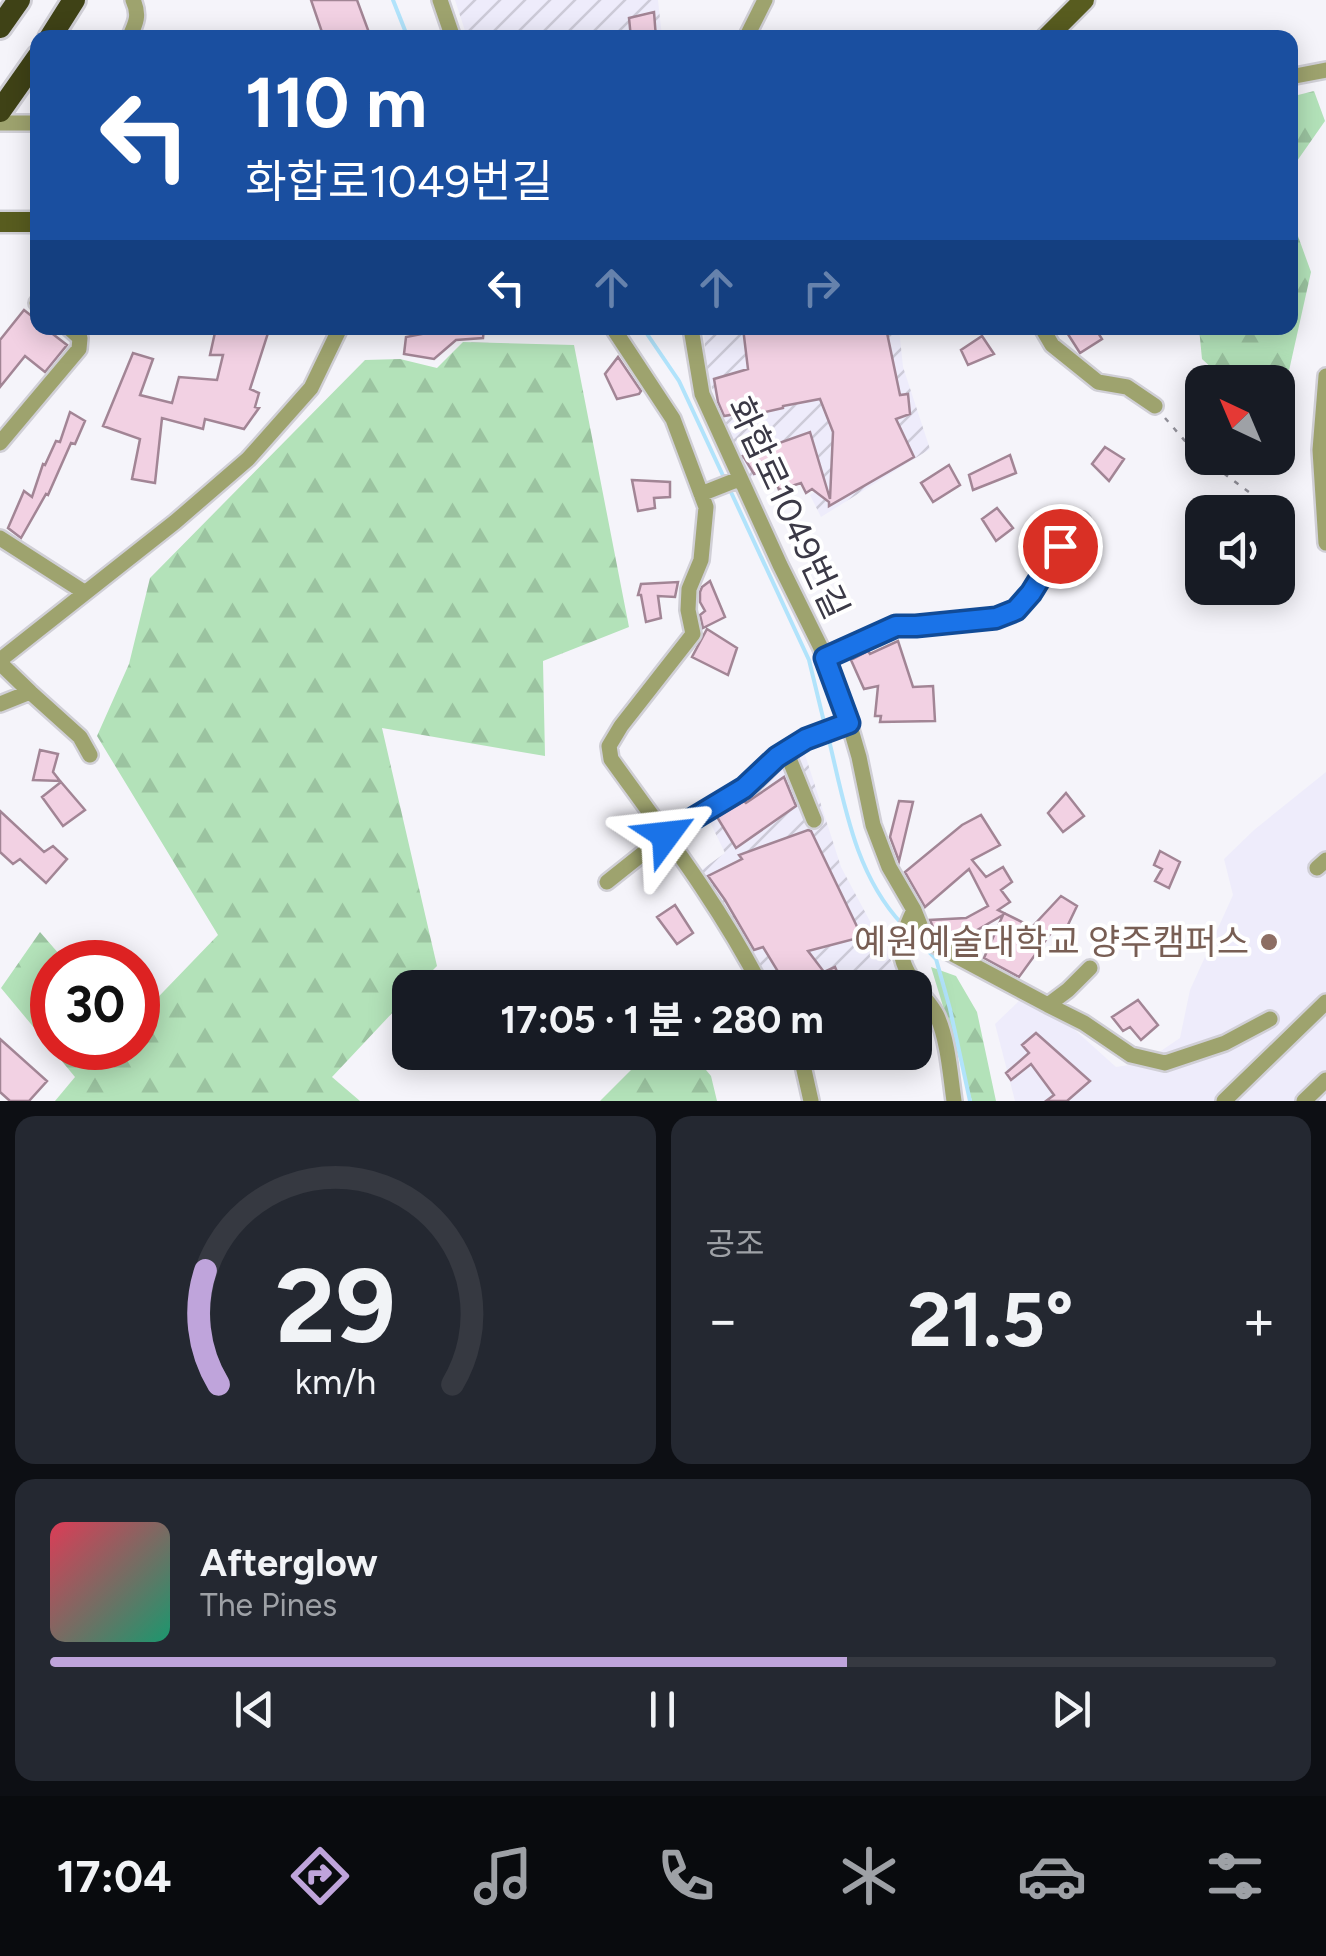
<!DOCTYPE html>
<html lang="ko">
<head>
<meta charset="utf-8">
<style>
	:root { --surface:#171b24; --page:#242831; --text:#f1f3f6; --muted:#9ea1a6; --line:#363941; --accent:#bfa4db }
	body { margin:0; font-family:Figtree,"Noto Sans KR",sans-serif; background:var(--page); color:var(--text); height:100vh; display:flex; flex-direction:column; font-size:38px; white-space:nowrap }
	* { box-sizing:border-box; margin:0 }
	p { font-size:32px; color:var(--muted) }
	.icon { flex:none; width:55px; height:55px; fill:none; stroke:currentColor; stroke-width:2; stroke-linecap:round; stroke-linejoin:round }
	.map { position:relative; height:1101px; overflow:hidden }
	.details { display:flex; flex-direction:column; gap:15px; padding:15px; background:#0d0f14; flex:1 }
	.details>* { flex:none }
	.top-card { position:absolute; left:30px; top:30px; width:1268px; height:305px; border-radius:20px; box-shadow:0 5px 25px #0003; background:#1a4fa0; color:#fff; overflow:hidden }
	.needle { width:65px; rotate:316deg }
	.controls { position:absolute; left:1185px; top:365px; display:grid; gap:20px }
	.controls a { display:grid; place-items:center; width:110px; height:110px; border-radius:20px; background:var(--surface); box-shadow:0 5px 25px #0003; font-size:50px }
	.speed { position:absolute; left:30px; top:940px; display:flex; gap:20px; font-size:50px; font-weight:700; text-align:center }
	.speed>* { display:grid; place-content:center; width:130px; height:130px; border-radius:50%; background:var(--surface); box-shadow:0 5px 25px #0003; line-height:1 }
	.speed .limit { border:15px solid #d22; background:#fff; color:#111 }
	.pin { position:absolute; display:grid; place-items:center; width:85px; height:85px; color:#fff; margin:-42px; border:5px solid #fff; border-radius:50%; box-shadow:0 2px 10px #0007 }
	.me { position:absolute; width:110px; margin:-55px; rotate:60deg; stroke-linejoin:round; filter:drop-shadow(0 0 8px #0008) }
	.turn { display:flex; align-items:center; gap:35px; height:210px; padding:0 50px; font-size:45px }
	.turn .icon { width:130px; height:130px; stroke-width:2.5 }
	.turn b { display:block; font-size:70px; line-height:85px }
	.lanes { display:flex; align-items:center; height:95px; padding:0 50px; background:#0003; justify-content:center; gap:50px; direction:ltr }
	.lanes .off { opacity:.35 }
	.big { font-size:75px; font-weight:700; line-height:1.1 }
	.details .tile { flex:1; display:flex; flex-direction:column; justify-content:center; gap:15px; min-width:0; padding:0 35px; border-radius:20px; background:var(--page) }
	.details .dial { align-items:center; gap:0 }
	.dial svg { height:260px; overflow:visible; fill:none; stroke:var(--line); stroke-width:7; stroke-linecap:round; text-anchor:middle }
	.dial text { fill:var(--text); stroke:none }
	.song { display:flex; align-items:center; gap:30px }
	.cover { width:120px; height:120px; border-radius:15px; background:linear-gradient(135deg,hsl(350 70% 55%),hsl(160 70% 35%)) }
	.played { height:10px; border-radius:5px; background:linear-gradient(90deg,var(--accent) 65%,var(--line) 65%) }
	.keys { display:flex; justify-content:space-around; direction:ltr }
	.heat { display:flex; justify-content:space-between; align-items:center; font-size:55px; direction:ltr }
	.details .tiles { flex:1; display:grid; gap:15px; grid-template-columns:1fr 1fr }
	.tile:last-child { grid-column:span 2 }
	.trip { position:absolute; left:392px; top:970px; width:540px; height:100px; border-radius:20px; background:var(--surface); box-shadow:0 5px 25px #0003; font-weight:700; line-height:100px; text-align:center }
	.tab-bar { display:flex; height:160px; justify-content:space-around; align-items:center; background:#090b0e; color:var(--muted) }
	.tab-bar .icon { width:70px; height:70px }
	.tab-bar .current { color:var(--accent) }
	.tab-bar b { font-size:45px; color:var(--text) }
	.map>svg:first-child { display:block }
</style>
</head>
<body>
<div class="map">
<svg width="1326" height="1101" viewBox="0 0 1326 1101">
	<defs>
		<pattern id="industrial-furrows" width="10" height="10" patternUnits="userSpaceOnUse" patternTransform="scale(2.5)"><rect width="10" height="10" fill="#eeecfb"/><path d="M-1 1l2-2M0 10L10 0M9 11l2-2" fill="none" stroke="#cdcbd8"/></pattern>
		<pattern id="forest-firs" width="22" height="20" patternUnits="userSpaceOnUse" patternTransform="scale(2.5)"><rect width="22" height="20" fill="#b3e2b9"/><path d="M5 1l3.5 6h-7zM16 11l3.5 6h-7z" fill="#9bc3a0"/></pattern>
	</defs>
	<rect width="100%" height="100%" fill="#f5f4fa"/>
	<path fill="#eeecfb" d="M1326 772V1101H1015L995 1024 1020 1000 1065 1021 1116 1067 1143 1063 1180 1038 1190 990 1233 895 1224 859 1254 830Z"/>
	<path fill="url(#industrial-furrows)" d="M455 0H658L662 37H467Z
		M704 328H899L903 367 930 449 821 517 810 495 826 484 817 456 748 478 706 373Z
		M802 745 841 867 903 983 892 988 770 987 700 871 725 853 709 820Z"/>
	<path fill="url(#forest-firs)" d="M1314 91 1325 121 1290 171V97Z
		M1290 214 1311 272 1278 420V382H1227L1202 359 1199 328H1290Z
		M463 342 574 345 629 627 543 661 545 756 382 728 437 966 416 987 410 988V994L332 1077 360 1101H55L75 1077 1 988 40 932 66 962H52V1048H138V1018L218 935 97 736 129 664 150 578 365 360 400 359 437 368Z
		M931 967 956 976 977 1012 996 1101H972Z
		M648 1053H692L711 1076 717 1101H600Z"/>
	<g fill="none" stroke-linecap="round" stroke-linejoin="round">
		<path stroke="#b1e3fb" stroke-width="4" d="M393 0 408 38
			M643 328 679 381 726 482
			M730 490 809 660 825 726
			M828 736C844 801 854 873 902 924
			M909 931 936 959 950 1009 970 1101"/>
	</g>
	<path fill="#f2d1e3" stroke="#a28595" stroke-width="2.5" d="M311 0H357L371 38H324Z
		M654 12 656 38H631L629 18Z
		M24 310 38 321V328H45L67 345 45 372 25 356 0 387V340Z
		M216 328H261L269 330 250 389 259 393 255 407 259 408 244 429 205 419 203 429 162 418 155 483 132 479 140 439 103 426 133 353 153 359 140 395 172 403 179 377 217 380 223 355H210Z
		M423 328H484L483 338 456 340 434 359 404 354 406 337 422 334Z
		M743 328H886L900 395 908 394 910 414 896 419 914 457 829 506V502L812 489 806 493 801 483 779 490 771 468 754 474 743 456 810 432 830 499 833 432 820 399 783 406V408L761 413 743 416 742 413 724 416 718 402 714 379 748 369Z
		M1064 328H1095L1102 339 1080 353Z
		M982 336 994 354 968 365 961 350Z
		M618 357 641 391 639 394 617 399 605 374Z
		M70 412 85 421 75 444 71 443 48 495 46 494 21 538 8 528 24 491 32 497 43 464 45 465 56 441 60 442Z
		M1105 447 1124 459 1109 481 1092 464Z
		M1010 455 1016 473 973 490 969 475Z
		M949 465 960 485 933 502 921 483Z
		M632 480 670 482V497L654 498 655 508 638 511Z
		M997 508 1013 528 996 541 982 519Z
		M710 581 725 617 703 628 700 615 705 611 700 602V592L702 587Z
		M678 582 675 597 658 596 661 618 646 622 641 595H638L641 584Z
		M707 629 737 648 728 675 692 657Z
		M898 641 913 687 933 686 935 721 880 722 881 716H875L878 686 864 689 851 660 868 651 870 654Z
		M40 750 58 754 53 772 60 781 33 780Z
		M784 777 796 806 736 848 717 817 744 801 746 803Z
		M61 782 85 810 63 826 42 797Z
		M1066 793 1084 816 1063 832 1048 813Z
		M899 801 913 802 899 861 890 837Z
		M0 811 44 852 53 846 67 859 46 883 20 859 13 864 0 852Z
		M981 815 1000 845 972 860 986 877 1003 867 1012 882 1001 890 1010 902 998 910 1032 927 1061 896 1077 906 1065 931 1056 926 1019 977 984 958 1003 915 972 933 935 932 930 920 966 918 988 906 969 869 925 907 905 872 962 825Z
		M808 830 811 831 862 937 808 951 824 972 835 967 844 988H788L763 947 754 950 725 900 708 876 742 859 739 855Z
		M1160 851 1180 862 1169 888 1155 881 1162 869 1154 865Z
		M675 905 693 933 677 944 657 917Z
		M1138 1000 1158 1025 1141 1040 1130 1027 1123 1031 1112 1017Z
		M1036 1033 1090 1081 1067 1101H1046L1054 1095 1031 1064 1011 1080 1006 1073 1029 1053 1022 1045Z
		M0 1039 47 1081 29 1101H10L0 1092Z"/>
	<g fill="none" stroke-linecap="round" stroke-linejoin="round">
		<g stroke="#d0cfd6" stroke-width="20">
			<path id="minor" d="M440 0 453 38
				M129 38C136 23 140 15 133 0
				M746 38 765 0
				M1290 77 1326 70
				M0 123H38
				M37 303H38
				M613 328 673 419 706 507 701 560 689 589 688 610 693 634 621 726 609 746 611 759C665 834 720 906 762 988
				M691 328 702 394 780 565 820 646 843 702 859 757 873 825 889 867 914 910C895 951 897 959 923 996 928 1002 934 1009 937 1016 948 1041 950 1073 954 1101
				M1042 328 1052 345 1098 382 1127 387 1155 406
				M1326 376 1320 450 1326 543
				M0 443 79 349 80 338 69 328
				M701 494 739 479
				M0 538 84 592
				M825 658 896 626 996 618 1016 610 1031 593 1060 545 1082 520
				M0 660 175 522 248 459 311 388 340 328
				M0 663 30 692 0 704
				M30 692 80 737 90 755
				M786 751 814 820
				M1317 868 1326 860
				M607 882 666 835 744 788 777 757 806 739 849 723
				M914 910 926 940 1048 1005 1068 990 1090 968
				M1048 1005 1084 1023 1131 1055 1165 1063 1225 1043 1270 1019
				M800 1052 811 1101
				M1224 1101 1326 1002
				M1304 1101 1326 1080"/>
		</g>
		<g stroke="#d0cfd6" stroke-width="25">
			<path id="major" d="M1046 38 1084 0
				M0 222H38"/>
		</g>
		<g stroke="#d0cfd6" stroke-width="28">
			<path id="highway" d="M0 27 19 0
				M50 38 74 0
				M0 111 38 57"/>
		</g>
		<path stroke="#919099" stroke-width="2.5" stroke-dasharray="5 8" stroke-linecap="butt" d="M1165 418 1192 449 1201 456
			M1203 458 1249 492 1267 512"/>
		<use href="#minor" stroke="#9ea36e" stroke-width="15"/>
		<use href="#major" stroke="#585c1f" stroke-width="20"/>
		<use href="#highway" stroke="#3f4216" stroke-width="22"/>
	</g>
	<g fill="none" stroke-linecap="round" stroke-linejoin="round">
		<g stroke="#114b97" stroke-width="25">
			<path id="route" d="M666 835 744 788 777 757 806 739 849 723 825 658 896 626H916L996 618 1016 610 1031 593 1060 546"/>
		</g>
		<use href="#route" stroke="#1a73e8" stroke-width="18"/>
	</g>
	<circle fill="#8d6e63" stroke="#fff" stroke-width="4" cx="1269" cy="942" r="10"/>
	<g text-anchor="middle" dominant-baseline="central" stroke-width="8" stroke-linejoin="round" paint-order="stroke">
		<g font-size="35" fill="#3b3946" stroke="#fff">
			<text transform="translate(788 508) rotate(65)">화합로1049번길</text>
		</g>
		<g font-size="35" fill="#785e54" stroke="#fff" text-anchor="end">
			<text x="1249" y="942">예원예술대학교 양주캠퍼스</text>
		</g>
	</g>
</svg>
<div class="controls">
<a><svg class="needle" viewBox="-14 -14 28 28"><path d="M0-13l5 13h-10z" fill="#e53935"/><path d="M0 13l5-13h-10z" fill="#9ea1a6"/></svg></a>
<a><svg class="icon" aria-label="sound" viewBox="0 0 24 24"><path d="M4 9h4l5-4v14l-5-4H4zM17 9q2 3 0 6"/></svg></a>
</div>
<div class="speed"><div class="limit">30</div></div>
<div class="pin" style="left:1060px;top:546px;background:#d93025"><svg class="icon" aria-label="arrive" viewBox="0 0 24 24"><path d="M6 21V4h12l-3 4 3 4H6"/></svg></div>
<svg class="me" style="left:666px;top:835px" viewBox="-20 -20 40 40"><path d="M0-17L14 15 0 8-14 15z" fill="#1a73e8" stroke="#fff" stroke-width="4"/></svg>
<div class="trip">17:05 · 1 분 · 280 m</div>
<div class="top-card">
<div class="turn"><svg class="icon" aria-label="left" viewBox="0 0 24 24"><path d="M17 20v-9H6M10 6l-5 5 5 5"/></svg><div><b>110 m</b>화합로1049번길</div></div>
<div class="lanes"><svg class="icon" aria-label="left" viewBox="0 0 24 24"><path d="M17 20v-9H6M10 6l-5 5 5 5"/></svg><svg class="icon off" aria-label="ahead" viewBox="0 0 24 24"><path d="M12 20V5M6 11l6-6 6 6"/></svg><svg class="icon off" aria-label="ahead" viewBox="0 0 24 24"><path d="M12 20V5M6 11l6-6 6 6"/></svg><svg class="icon off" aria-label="right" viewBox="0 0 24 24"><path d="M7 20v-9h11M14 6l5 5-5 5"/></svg></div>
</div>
</div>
<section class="details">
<div class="tiles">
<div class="tile dial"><svg viewBox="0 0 100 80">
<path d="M14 69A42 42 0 1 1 86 69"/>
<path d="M14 69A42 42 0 0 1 10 34" stroke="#bfa4db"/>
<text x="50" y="56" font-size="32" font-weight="700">29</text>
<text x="50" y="72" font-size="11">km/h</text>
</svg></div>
<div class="tile"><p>공조</p>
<div class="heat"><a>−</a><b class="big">21.5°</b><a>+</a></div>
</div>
<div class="tile">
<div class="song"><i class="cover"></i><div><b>Afterglow</b><p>The Pines</p></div></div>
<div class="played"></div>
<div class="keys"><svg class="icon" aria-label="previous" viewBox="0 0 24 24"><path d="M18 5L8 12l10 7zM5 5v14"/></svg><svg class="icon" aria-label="pause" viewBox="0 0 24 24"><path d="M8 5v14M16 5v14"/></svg><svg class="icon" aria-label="next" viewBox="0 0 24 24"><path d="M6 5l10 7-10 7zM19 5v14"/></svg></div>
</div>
</div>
</section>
<nav class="tab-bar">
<b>17:04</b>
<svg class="icon current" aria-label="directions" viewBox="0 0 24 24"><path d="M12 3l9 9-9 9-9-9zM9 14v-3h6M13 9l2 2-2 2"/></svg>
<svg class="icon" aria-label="music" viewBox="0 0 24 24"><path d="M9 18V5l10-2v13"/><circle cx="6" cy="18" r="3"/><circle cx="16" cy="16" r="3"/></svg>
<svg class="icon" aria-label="phone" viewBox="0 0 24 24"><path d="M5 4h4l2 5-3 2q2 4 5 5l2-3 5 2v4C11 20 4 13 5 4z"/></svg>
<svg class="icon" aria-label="climate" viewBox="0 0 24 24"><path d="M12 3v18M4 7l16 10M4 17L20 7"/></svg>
<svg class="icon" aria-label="car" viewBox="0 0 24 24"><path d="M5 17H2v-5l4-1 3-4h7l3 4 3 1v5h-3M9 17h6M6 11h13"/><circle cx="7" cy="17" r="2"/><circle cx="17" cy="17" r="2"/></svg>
<svg class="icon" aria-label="filters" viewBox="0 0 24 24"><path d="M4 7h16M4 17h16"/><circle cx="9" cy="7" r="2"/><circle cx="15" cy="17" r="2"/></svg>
</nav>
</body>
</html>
